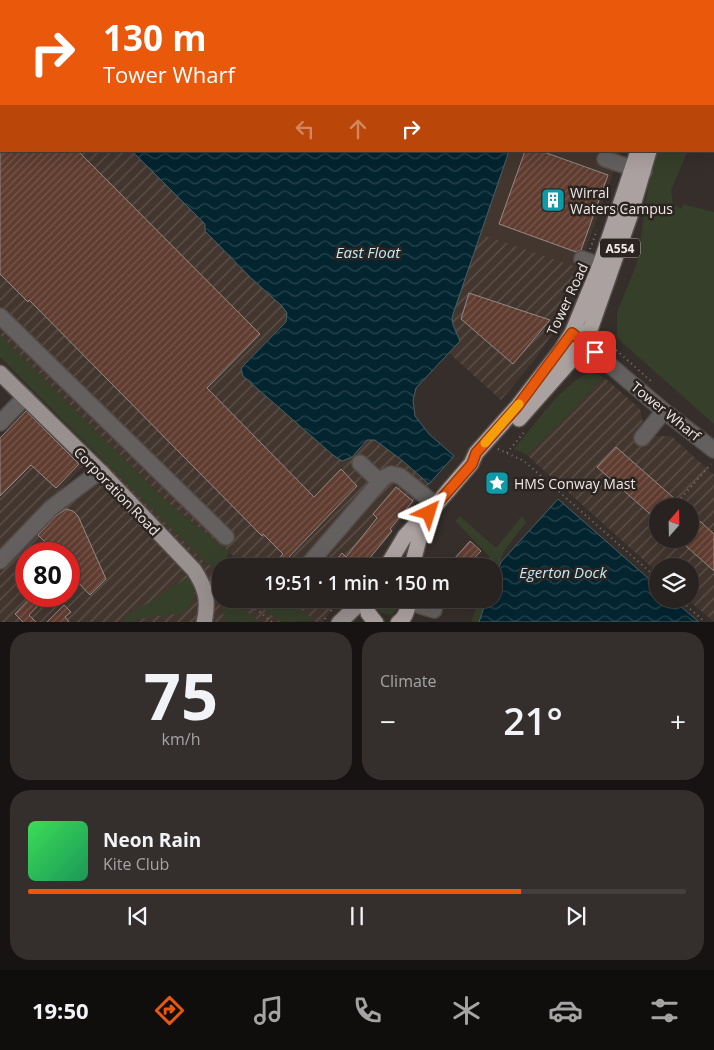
<!DOCTYPE html>
<html lang="en">
<head>
<meta charset="utf-8">
<style>
	:root { --surface:#282220; --page:#342f2d; --text:#f1f3f6; --muted:#a5a4a5; --line:#443f3e; --accent:#ea580c }
	body { margin:0; font-family:"Open Sans",sans-serif; background:var(--page); color:var(--text); height:100vh; display:flex; flex-direction:column; font-size:19px; white-space:nowrap }
	* { box-sizing:border-box; margin:0 }
	p { font-size:16px; color:var(--muted) }
	.icon { flex:none; width:28px; height:28px; fill:none; stroke:currentColor; stroke-width:2; stroke-linecap:round; stroke-linejoin:round }
	.map { position:relative; height:622px; overflow:hidden }
	.side { display:flex; flex-direction:column; gap:10px; padding:10px; background:#161312; flex:1 }
	.side>* { flex:none }
	.hud { position:absolute; left:0px; top:0px; width:715px; height:152px; box-shadow:0 5px 20px #0002,0 0 0 1px var(--line); background:#ea580c; color:#fff; overflow:hidden }
	.needle { width:32px; rotate:20deg }
	.tools { position:absolute; left:649px; top:498px; display:grid; gap:10px }
	.tools a { display:grid; place-items:center; width:50px; height:50px; border-radius:50%; background:var(--surface); box-shadow:0 5px 20px #0002,0 0 0 1px var(--line); font-size:25px }
	.speed { position:absolute; left:15px; top:542px; display:flex; gap:10px; font-size:25px; font-weight:700; text-align:center }
	.speed>* { display:grid; place-content:center; width:65px; height:65px; border-radius:50%; background:var(--surface); box-shadow:0 5px 20px #0002,0 0 0 1px var(--line); line-height:1 }
	.speed .limit { border:8px solid #d22; background:#fff; color:#111 }
	.pin { position:absolute; display:grid; place-items:center; width:42px; height:42px; color:#fff; margin:-21px; border-radius:10px; box-shadow:0 2px 8px #0006 }
	.me { position:absolute; width:55px; margin:-28px; rotate:41deg; stroke-linejoin:round; filter:drop-shadow(0 0 4px #0008) }
	.turn { display:flex; align-items:center; gap:18px; height:105px; padding:0 20px; font-size:22px }
	.turn .icon { width:65px; height:65px; stroke-width:2.5 }
	.turn b { display:block; font-size:35px; line-height:42px }
	.lanes { display:flex; align-items:center; height:48px; padding:0 20px; background:#0003; justify-content:center; gap:25px; direction:ltr }
	.lanes .off { opacity:.35 }
	.big { font-size:38px; font-weight:600; line-height:1.1 }
	.side .card { flex:1; display:flex; flex-direction:column; justify-content:center; gap:8px; min-width:0; padding:0 18px; border-radius:20px; background:var(--page) }
	.side .dial { align-items:center; gap:0 }
	.dial b { font-size:65px; line-height:1 }
	.song { display:flex; align-items:center; gap:15px }
	.cover { width:60px; height:60px; border-radius:8px; background:linear-gradient(135deg,hsl(130 70% 55%),hsl(150 70% 35%)) }
	.played { height:5px; border-radius:2px; background:linear-gradient(90deg,var(--accent) 75%,var(--line) 75%) }
	.keys { display:flex; justify-content:space-around; direction:ltr }
	.heat { display:flex; justify-content:space-between; align-items:center; font-size:28px; direction:ltr }
	.side .tiles { flex:1; display:grid; gap:10px; grid-template-columns:1fr 1fr }
	.card:last-child { grid-column:span 2 }
	.trip { position:absolute; left:212px; top:558px; width:290px; height:50px; border-radius:20px; background:var(--surface); box-shadow:0 5px 20px #0002,0 0 0 1px var(--line); font-weight:600; line-height:50px; text-align:center }
	.tabs { display:flex; height:80px; justify-content:space-around; align-items:center; background:#100e0d; color:var(--muted) }
	.tabs .icon { width:35px; height:35px }
	.tabs .selected { color:var(--accent) }
	.tabs b { font-size:22px; color:var(--text) }
	.map>svg:first-child { display:block }
</style>
</head>
<body>
<div class="map">
<svg width="714" height="623" viewBox="0 0 714 623">
	<defs>
		<pattern id="industrial-furrows" width="10" height="10" patternUnits="userSpaceOnUse" patternTransform="scale(1.25)"><rect width="10" height="10" fill="#43362f"/><path d="M-1 1l2-2M0 10L10 0M9 11l2-2" fill="none" stroke="#5e534d"/></pattern>
		<pattern id="water-waves" width="16" height="10" patternUnits="userSpaceOnUse" patternTransform="scale(1.25)"><rect width="16" height="10" fill="#032530"/><path d="M0 5q4-4 8 0t8 0" fill="none" stroke="#28454e"/></pattern>
		<pattern id="building-hatch" width="6" height="6" patternUnits="userSpaceOnUse" patternTransform="scale(1.25)"><rect width="6" height="6" fill="#603d30"/><path d="M-1 1l2-2M0 6l6-6M5 7l2-2" fill="none" stroke="#77594e"/></pattern>
	</defs>
	<rect width="100%" height="100%" fill="#352e2a"/>
	<path fill="#43362f" d="M509 151H621L579 268 480 235Z"/>
	<path fill="url(#industrial-furrows)" fill-rule="evenodd" d="M0 22 1 151H132L205 224V231L250 277 282 306 287 313 286 321 241 368 352 457 367 439 375 440 403 461 429 484 365 566H246L167 502 0 335Z
		M480 234 579 268 559 324 533 362 501 400 449 353 460 341 453 325 452 317Z
		M605 378 640 409 643 423 657 436H671L714 475V622L687 599H690V566H658L657 572 527 455 583 399 600 380ZM658 506H690V539H658Z
		M27 411 83 466 0 550V438Z
		M107 464 206 563 221 570V599H252L281 622H0V560ZM26 554H69V596H26Z
		M287 599H340L322 623 316 622Z"/>
	<path fill="#363f2a" d="M657 151H688L671 190 673 204 681 209 683 204 714 212V424L617 338V312L637 263 649 182Z
		M0 335 167 502 229 552 225 566H221V570L206 563 0 357Z
		M591 371 605 378 600 380 572 411 527 455 514 449C537 422 559 387 591 371Z
		M460 516 496 548 522 516 526 522 524 525 504 551 494 580V566H489V556L455 521Z
		M188 577C199 593 196 599 184 613L148 617 132 622H125L123 619Z
		M226 599H230L260 622H226L222 610Z
		M252 599H287L315 621 281 622Z
		M378 599H396C399 605 397 611 391 615L381 613 377 608Z
		M479 599H487L479 622 471 623Z"/>
	<path fill="url(#water-waves)" stroke="#4a6067" d="M11 0H562L9 1Z
		M132 151H509L452 317 453 325 460 341 416 388 413 400 415 416 429 434 454 456 429 484 403 461 375 440H367L352 457 342 461 333 455 243 376 241 368 286 322 287 313 282 306 250 277 205 231V224Z
		M558 499 657 586 658 599H672L699 622H479L487 599H494V580L501 562Z"/>
	<path fill="url(#building-hatch)" stroke="#938985" d="M0 151H78L260 334 207 388 314 497 341 469 357 486 288 558 298 566H272L283 554 263 534 262 536 29 300 28 302 0 274Z
		M525 151H541L608 175 581 250 576 252 499 224Z
		M469 293 550 320 513 364 461 319Z
		M26 411 79 464 56 488 31 465 0 496V438Z
		M616 447 683 506H658V521L597 467Z
		M396 487 413 501 390 529 392 531 363 566H331L342 553 346 557 377 518 373 514Z
		M66 509 73 511 78 516 106 579 90 595 69 573V554H57L38 535 57 515Z
		M690 512 714 534V571L678 539H690Z
		M470 541 481 551 467 566H462L454 559Z
		M32 596H47L29 615 37 623H24L15 614Z
		M64 605 71 612 65 617 70 623H46Z"/>
	<g fill="none" stroke-linecap="round" stroke-linejoin="round">
		<g stroke="#534c48" stroke-width="18">
			<path id="minor" d="M605 159 644 172
				M582 259 611 269
				M0 316 226 537
				M572 333 664 411 714 450
				M0 423 25 397
				M642 438 664 411
				M360 463 380 482
				M0 561 51 508 100 471
				M307 566 383 478 391 474 400 476 436 505
				M205 591 221 584
				M408 602 434 610"/>
		</g>
		<g stroke="#534c48" stroke-width="18">
			<path id="major" d="M0 373 100 471 194 570C206 588 209 601 204 623
				M339 623 364 599"/>
		</g>
		<g stroke="#534c48" stroke-width="18">
			<path id="highway" d="M704 1 705 0
				M519 419 572 359 591 327 630 216 649 151
				M387 566 405 536 416 524 429 513 471 464 476 453 517 407 561 350 572 333 600 265 638 151
				M412 566 419 539 427 517
				M367 599 368 613 376 623
				M398 623C406 617 409 608 407 599"/>
		</g>
		<path stroke="#7c7672" stroke-width="2" stroke-dasharray="1 4" stroke-linecap="butt" d="M590 249 597 230
			M601 336 605 340 602 343
			M605 340 652 382
			M498 449 524 461 658 579
			M507 453 525 431
			M681 498 711 464
			M368 566 377 555
			M244 599 273 623
			M679 599 706 623
			M331 611 340 599
			M322 623 327 616"/>
		<use href="#minor" stroke="#646060" stroke-width="15"/>
		<use href="#major" stroke="#988f8f" stroke-width="15"/>
		<use href="#highway" stroke="#aca1a1" stroke-width="15"/>
	</g>
	<g fill="none" stroke-linecap="round" stroke-linejoin="round">
		<g stroke="#983908" stroke-width="12">
			<path id="route" d="M429 513 472 464 476 453 517 407 572 333 595 352"/>
		</g>
		<use href="#route" stroke="#ea580c" stroke-width="9"/>
		<path stroke="#f59e0b" stroke-width="9" d="M485 443 519 404"/>
	</g>
	<defs>
		<g id="building-square" transform="scale(1.25)"><rect x="-9" y="-9" width="18" height="18" rx="4" fill="#0f9aa8" stroke="#2b2420"/><path d="M-4-6H4V6H1V3H-1V6H-4ZM-2.5-4.3h1.7v1.8h-1.7ZM.8-4.3h1.7v1.8H.8ZM-2.5-1h1.7V.8h-1.7ZM.8-1h1.7V.8H.8Z" fill="#fff"/></g>
		<g id="sight-square" transform="scale(1.25)"><rect x="-9" y="-9" width="18" height="18" rx="4" fill="#0f9aa8" stroke="#2b2420"/><path d="M0-6L1.8-2.2L6-1.7L2.9 1.2L3.7 5.4L0 3.3L-3.7 5.4L-2.9 1.2L-6-1.7L-1.8-2.2Z" fill="#fff"/></g>
	</defs>
	<g fill-rule="evenodd">
		<use href="#building-square" x="553" y="200"/>
		<use href="#sight-square" x="497" y="483"/>
	</g>
	<g text-anchor="middle" dominant-baseline="central" stroke-width="5" stroke-linejoin="round" paint-order="stroke">
		<rect fill="#2b2420" stroke="#b4aeab" stroke-width="1" x="600" y="238.5" width="40" height="19" rx="4"/>
		<g font-size="12" font-weight="bold" fill="#eee9e6">
			<text x="620" y="248">A554</text>
		</g>
		<g font-size="14" fill="#eee9e6" stroke="#2b2420" text-anchor="start">
			<text x="570" y="192">Wirral<tspan x="570" dy="16">Waters Campus</tspan></text>
			<text x="514" y="483">HMS Conway Mast</text>
		</g>
		<g font-size="14" fill="#eee9e6" stroke="#2b2420">
			<text transform="translate(567 299) rotate(-65)">Tower Road</text>
			<text transform="translate(666 411) rotate(39)">Tower Wharf</text>
			<text transform="translate(117 491) rotate(46)">Corporation Road</text>
		</g>
		<g font-size="15" font-style="italic" fill="#bfebfb" stroke="#2b2420">
			<text x="368" y="252">East Float</text>
			<text x="563" y="572">Egerton Dock</text>
		</g>
	</g>
</svg>
<div class="tools">
<a><svg class="needle" viewBox="-14 -14 28 28"><path d="M0-13l5 13h-10z" fill="#e53935"/><path d="M0 13l5-13h-10z" fill="#a5a4a5"/></svg></a>
<a><svg class="icon" aria-label="layers" viewBox="0 0 24 24"><path d="M12 4l9 5-9 5-9-5zM3 14l9 5 9-5"/></svg></a>
</div>
<div class="speed"><div class="limit">80</div></div>
<div class="pin" style="left:595px;top:352px;background:#d93025"><svg class="icon" aria-label="arrive" viewBox="0 0 24 24"><path d="M6 21V4h12l-3 4 3 4H6"/></svg></div>
<svg class="me" style="left:429px;top:513px" viewBox="-20 -20 40 40"><path d="M0-17L14 15 0 8-14 15z" fill="#ea580c" stroke="#fff" stroke-width="4"/></svg>
<div class="trip">19:51 · 1 min · 150 m</div>
<div class="hud">
<div class="turn"><svg class="icon" aria-label="right" viewBox="0 0 24 24"><path d="M7 20v-9h11M14 6l5 5-5 5"/></svg><div><b>130 m</b>Tower Wharf</div></div>
<div class="lanes"><svg class="icon off" aria-label="left" viewBox="0 0 24 24"><path d="M17 20v-9H6M10 6l-5 5 5 5"/></svg><svg class="icon off" aria-label="ahead" viewBox="0 0 24 24"><path d="M12 20V5M6 11l6-6 6 6"/></svg><svg class="icon" aria-label="right" viewBox="0 0 24 24"><path d="M7 20v-9h11M14 6l5 5-5 5"/></svg></div>
</div>
</div>
<section class="side">
<div class="tiles">
<div class="card dial"><b>75</b><p>km/h</p></div>
<div class="card"><p>Climate</p>
<div class="heat"><a>−</a><b class="big">21°</b><a>+</a></div>
</div>
<div class="card">
<div class="song"><i class="cover"></i><div><b>Neon Rain</b><p>Kite Club</p></div></div>
<div class="played"></div>
<div class="keys"><svg class="icon" aria-label="previous" viewBox="0 0 24 24"><path d="M18 5L8 12l10 7zM5 5v14"/></svg><svg class="icon" aria-label="pause" viewBox="0 0 24 24"><path d="M8 5v14M16 5v14"/></svg><svg class="icon" aria-label="next" viewBox="0 0 24 24"><path d="M6 5l10 7-10 7zM19 5v14"/></svg></div>
</div>
</div>
</section>
<nav class="tabs">
<b>19:50</b>
<svg class="icon selected" aria-label="directions" viewBox="0 0 24 24"><path d="M12 3l9 9-9 9-9-9zM9 14v-3h6M13 9l2 2-2 2"/></svg>
<svg class="icon" aria-label="music" viewBox="0 0 24 24"><path d="M9 18V5l10-2v13"/><circle cx="6" cy="18" r="3"/><circle cx="16" cy="16" r="3"/></svg>
<svg class="icon" aria-label="phone" viewBox="0 0 24 24"><path d="M5 4h4l2 5-3 2q2 4 5 5l2-3 5 2v4C11 20 4 13 5 4z"/></svg>
<svg class="icon" aria-label="climate" viewBox="0 0 24 24"><path d="M12 3v18M4 7l16 10M4 17L20 7"/></svg>
<svg class="icon" aria-label="car" viewBox="0 0 24 24"><path d="M5 17H2v-5l4-1 3-4h7l3 4 3 1v5h-3M9 17h6M6 11h13"/><circle cx="7" cy="17" r="2"/><circle cx="17" cy="17" r="2"/></svg>
<svg class="icon" aria-label="filters" viewBox="0 0 24 24"><path d="M4 7h16M4 17h16"/><circle cx="9" cy="7" r="2"/><circle cx="15" cy="17" r="2"/></svg>
</nav>
</body>
</html>
